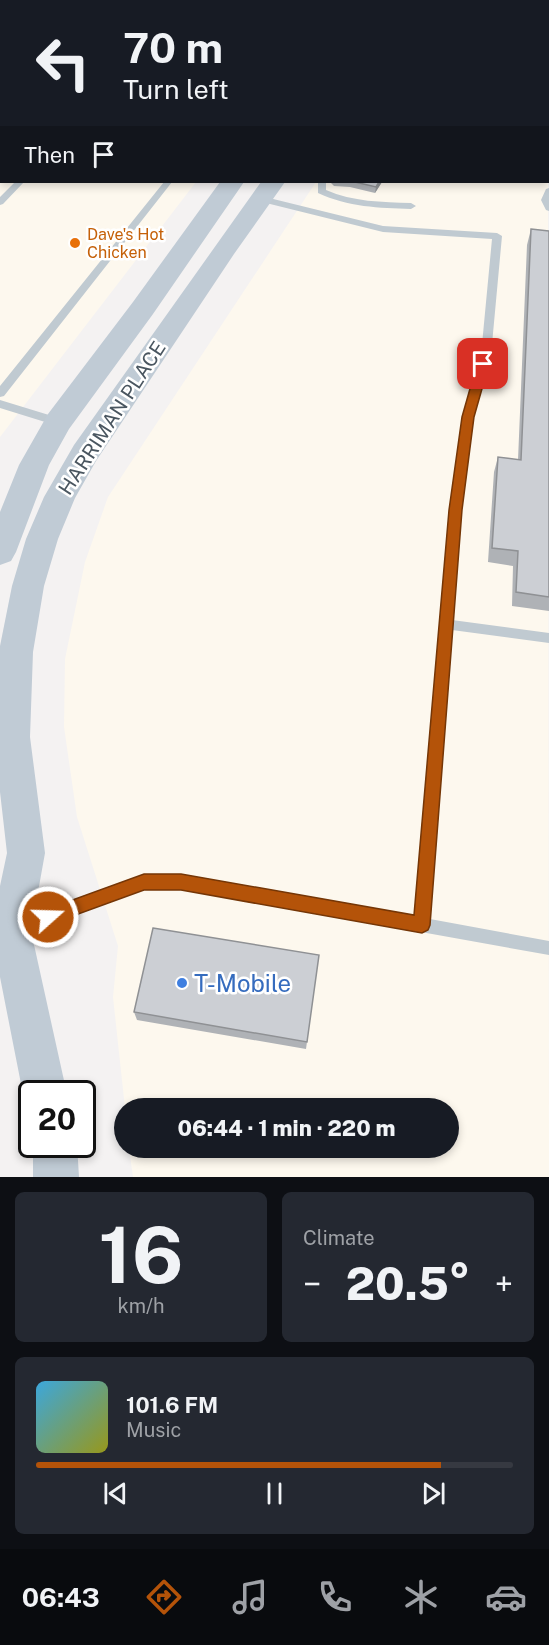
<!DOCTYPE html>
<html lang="en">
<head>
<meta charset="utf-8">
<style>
	:root { --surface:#171b24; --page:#242831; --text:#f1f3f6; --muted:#9ea1a6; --line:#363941; --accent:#b45309 }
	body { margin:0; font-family:"Public Sans",sans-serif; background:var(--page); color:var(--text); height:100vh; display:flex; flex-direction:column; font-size:22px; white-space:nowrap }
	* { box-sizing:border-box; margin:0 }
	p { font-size:20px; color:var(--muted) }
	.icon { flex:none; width:33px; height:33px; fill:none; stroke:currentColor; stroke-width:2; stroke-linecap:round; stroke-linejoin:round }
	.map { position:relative; height:1177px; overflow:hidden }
	.details { display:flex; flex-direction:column; gap:15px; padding:15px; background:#0d0f14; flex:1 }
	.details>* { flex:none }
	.guide { position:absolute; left:0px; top:0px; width:549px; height:183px; box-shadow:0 3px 9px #0003; background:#171b24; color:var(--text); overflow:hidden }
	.speed { position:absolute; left:18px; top:1080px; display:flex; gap:12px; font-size:30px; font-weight:700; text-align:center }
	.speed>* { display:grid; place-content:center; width:78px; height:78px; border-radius:50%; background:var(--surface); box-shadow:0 3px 9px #0003; line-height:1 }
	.speed .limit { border:3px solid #111; border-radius:9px; background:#fff; color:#111 }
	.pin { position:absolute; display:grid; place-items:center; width:51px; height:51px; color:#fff; margin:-26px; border-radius:12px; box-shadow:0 3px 9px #0006 }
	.me { position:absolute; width:66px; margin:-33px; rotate:70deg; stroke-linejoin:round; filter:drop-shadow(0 0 4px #0008) }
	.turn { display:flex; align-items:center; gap:21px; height:126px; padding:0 24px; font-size:27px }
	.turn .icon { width:78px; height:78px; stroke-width:2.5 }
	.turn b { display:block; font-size:42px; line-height:51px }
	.then { display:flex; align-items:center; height:57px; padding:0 24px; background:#0003; gap:12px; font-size:22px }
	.big { font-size:45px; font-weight:800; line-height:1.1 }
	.details .tile { flex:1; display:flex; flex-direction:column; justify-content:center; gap:9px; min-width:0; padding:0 21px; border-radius:9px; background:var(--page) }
	.details .dial { align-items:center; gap:0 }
	.dial b { font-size:78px; line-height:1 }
	.song { display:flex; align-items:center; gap:18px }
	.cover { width:72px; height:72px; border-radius:9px; background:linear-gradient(135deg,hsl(200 70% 55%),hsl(60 70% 35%)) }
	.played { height:6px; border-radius:3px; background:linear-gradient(90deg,var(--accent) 85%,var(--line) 85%) }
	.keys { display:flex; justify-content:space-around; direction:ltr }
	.heat { display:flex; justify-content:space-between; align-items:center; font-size:33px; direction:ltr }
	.details .tiles { flex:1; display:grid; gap:15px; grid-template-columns:1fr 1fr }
	.tile:last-child { grid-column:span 2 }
	.trip { position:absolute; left:114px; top:1098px; width:345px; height:60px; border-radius:30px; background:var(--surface); box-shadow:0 3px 9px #0003; font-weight:800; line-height:60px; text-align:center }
	.dock { display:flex; height:96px; justify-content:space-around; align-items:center; background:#090b0e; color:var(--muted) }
	.dock .icon { width:42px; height:42px }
	.dock .current { color:var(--accent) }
	.dock b { font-size:27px; color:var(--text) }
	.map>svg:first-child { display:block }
</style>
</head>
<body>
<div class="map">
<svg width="549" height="1177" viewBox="0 0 549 1177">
	<rect width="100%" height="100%" fill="#f4f2f2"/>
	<path fill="#fdf8ee" d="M0 15 2 182H196L0 437Z
		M548 141 549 1177H133L129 1148H448V1108H125L113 997 118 946 77 817 64 727 65 659 85 562 108 497 316 182H548Z"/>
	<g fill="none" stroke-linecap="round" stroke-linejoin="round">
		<g stroke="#7692ab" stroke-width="3">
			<path id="highway" d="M359 0H379L358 2Z
				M405 0H425L404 2Z
				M548 55H549V67H548Z"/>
		</g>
		<path fill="#c0cad1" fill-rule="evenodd" d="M548 141 549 142V148L548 147Z
			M548 171H549V177H548Z
			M15 182H24L3 204 0 205V197Z
			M164 182H172L4 396 0 397V386Z
			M318 182H326V190C353 202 382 202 411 203L416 206 411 209C379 208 348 207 318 193Z
			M549 188V211L546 210 541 200 546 189Z
			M261 196 383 226 497 233 502 236 491 355 473 417 461 510 452 620 549 633V643L452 630 430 919 549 941V955L181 889H144L18 935 13 933 11 928 13 923 18 921 144 875H181L415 917 449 510 463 417 481 355 492 239 383 232 258 201 257 199Z
			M0 400 62 419 63 422 58 426 0 408Z"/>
		<path fill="#c0cbd5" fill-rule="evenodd" d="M23 0H49L50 2H24Z
			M160 0H187L188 2H161Z
			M549 72V86H548V73Z
			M548 106H549V120H548Z
			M220 182H244L153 314 69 429 49 465 16 552 11 561 0 565V512L19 465 48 414 133 302Z
			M261 182H285L234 254 96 461 75 498 58 539 44 586 33 652 30 737 45 853 31 931 67 1094H32V1110L23 1094 0 977V886L7 853 0 792V646L12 586 26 539 44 497 74 445Z
			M33 1144H77L79 1177H33Z"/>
		<use href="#highway" fill="#8ba7bf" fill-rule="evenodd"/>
	</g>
	<path fill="#afb2b6" d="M330 182H382L375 193 350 187 334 186Z
		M531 229 549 231V611L512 606 513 566 488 562 494 472 498 457 518 460 527 245Z
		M319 955 306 1049 137 1020 134 1012Z"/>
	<path fill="#8f9194" d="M2 157V177L0 178V159Z
		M379 182H382L375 193 376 187Z"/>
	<path fill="#cccfd4" stroke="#8f9194" stroke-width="1.5" d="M0 30 2 31V157L0 159Z
		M355 182H379L376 187Z
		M531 229 549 231V597L516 592 518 551 492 548 498 457 521 460Z
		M153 928 319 955 307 1042 134 1012Z"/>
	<path fill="#b45309" stroke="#753606" stroke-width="1.5" d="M483 360 489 364 474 417 462 510 430 925 428 930 422 933 181 890H144L48 925 42 923 40 917 42 911 144 874H181L414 915 449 510 462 417 477 364Z"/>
	<circle fill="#e8710a" stroke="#fff" stroke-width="2" cx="75" cy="243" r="6"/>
	<circle fill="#3f7fe0" stroke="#fff" stroke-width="2" cx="182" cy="983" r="6"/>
	<g text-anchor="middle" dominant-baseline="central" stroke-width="5" stroke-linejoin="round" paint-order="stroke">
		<g font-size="16" fill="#c56008" stroke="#fff" text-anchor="start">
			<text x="87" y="234">Dave's Hot<tspan x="87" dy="18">Chicken</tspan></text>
		</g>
		<g font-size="20" fill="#4a5660" stroke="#fff">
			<text transform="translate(112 418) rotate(-57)">HARRIMAN PLACE</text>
		</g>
		<g font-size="24" fill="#366cbe" stroke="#fff" text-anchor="start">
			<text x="194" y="983">T-Mobile</text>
		</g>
	</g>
</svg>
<div class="speed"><div class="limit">20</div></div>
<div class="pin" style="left:483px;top:364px;background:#d93025"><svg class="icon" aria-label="arrive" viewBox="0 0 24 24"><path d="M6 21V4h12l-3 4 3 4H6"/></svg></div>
<svg class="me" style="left:48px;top:917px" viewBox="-20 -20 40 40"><circle r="17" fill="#b45309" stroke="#fff" stroke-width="3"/><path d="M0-11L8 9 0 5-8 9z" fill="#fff"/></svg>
<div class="trip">06:44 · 1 min · 220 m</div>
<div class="guide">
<div class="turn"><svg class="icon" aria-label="left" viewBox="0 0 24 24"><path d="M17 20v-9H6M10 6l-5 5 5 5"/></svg><div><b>70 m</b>Turn left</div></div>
<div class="then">Then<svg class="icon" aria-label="arrive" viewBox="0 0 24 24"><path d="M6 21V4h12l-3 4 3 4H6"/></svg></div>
</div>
</div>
<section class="details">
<div class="tiles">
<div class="tile dial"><b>16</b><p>km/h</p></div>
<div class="tile"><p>Climate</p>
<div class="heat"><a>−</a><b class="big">20.5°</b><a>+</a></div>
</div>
<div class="tile">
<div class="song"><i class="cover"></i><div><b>101.6 FM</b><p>Music</p></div></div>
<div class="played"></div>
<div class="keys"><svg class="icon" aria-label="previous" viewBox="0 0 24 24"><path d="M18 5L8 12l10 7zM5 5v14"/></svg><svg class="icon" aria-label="pause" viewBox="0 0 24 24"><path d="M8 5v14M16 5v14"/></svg><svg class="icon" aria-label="next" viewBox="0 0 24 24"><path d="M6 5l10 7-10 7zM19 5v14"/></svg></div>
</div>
</div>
</section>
<nav class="dock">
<b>06:43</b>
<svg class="icon current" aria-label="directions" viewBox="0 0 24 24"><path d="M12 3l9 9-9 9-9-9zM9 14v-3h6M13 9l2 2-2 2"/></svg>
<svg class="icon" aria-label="music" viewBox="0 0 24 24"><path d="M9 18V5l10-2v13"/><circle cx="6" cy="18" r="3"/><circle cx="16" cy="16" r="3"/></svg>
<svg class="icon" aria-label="phone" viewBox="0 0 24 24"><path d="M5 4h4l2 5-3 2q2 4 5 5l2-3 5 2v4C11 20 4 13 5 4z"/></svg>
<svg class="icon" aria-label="climate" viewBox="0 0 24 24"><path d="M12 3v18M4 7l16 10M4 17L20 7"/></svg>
<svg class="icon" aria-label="car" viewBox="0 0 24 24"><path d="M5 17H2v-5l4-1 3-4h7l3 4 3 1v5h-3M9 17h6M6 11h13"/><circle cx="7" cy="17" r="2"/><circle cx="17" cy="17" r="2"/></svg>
</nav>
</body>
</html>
